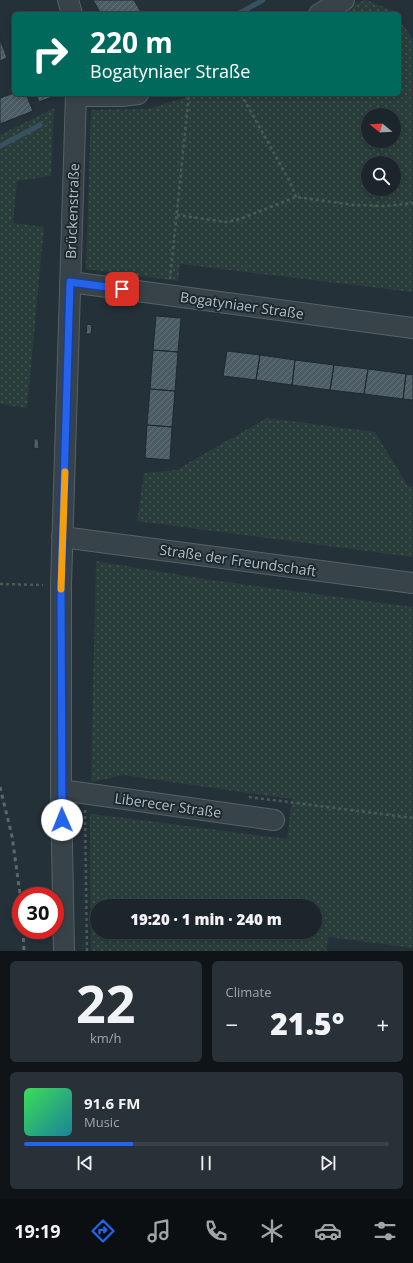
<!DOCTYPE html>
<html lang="en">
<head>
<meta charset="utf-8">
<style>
	:root { --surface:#1b252b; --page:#283137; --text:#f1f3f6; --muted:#a0a5a9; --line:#394247; --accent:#2563eb }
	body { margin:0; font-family:"Open Sans",sans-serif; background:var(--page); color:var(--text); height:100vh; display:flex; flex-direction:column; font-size:15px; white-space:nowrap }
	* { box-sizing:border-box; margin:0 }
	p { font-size:13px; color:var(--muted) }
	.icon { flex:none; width:22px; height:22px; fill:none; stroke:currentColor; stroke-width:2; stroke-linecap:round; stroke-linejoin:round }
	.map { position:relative; height:951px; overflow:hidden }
	.side { display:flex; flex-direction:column; gap:10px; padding:10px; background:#0f1418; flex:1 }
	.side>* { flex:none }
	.hud { position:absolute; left:12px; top:12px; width:389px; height:84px; border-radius:6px; box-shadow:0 2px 6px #0003,0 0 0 1px var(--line); background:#00695c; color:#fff; overflow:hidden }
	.needle { width:26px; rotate:288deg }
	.controls { position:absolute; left:361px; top:108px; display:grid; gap:8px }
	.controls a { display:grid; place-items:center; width:40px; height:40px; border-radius:50%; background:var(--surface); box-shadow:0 2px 6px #0003,0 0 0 1px var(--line); font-size:20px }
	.speed { position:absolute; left:12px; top:887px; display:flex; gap:8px; font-size:20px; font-weight:700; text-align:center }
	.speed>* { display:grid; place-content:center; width:52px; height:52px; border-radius:50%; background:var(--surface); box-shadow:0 2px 6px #0003,0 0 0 1px var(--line); line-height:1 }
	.speed .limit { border:6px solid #d22; background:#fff; color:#111 }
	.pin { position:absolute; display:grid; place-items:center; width:34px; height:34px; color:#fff; margin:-17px; border-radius:8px; box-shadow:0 2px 6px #0006 }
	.me { position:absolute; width:44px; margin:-22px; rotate:359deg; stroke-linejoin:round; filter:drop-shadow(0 0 3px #0008) }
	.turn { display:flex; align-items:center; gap:14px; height:84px; padding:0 12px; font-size:18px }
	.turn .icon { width:52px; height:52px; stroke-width:2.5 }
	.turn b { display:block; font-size:28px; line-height:34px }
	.big { font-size:30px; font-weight:800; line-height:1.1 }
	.side .card { flex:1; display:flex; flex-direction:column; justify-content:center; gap:6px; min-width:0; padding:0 14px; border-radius:6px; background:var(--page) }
	.side .dial { align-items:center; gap:0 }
	.dial b { font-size:52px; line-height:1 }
	.song { display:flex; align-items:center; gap:12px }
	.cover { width:48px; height:48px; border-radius:6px; background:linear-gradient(135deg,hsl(130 70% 55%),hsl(190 70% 35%)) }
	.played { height:4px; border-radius:2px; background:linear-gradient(90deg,var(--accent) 30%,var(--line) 30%) }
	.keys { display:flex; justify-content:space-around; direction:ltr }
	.heat { display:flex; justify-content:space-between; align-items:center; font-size:22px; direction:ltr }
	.side .tiles { flex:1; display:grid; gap:10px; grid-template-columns:1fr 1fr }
	.card:last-child { grid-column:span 2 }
	.trip { position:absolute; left:90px; top:899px; width:232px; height:40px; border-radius:20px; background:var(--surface); box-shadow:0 2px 6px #0003,0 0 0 1px var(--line); font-weight:800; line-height:40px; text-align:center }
	.tab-bar { display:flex; height:64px; justify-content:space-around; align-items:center; background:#0b0f11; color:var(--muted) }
	.tab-bar .icon { width:28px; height:28px }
	.tab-bar .current { color:var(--accent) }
	.tab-bar b { font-size:18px; color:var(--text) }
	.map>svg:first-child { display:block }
</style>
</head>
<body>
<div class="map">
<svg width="413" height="951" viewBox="0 0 413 951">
	<defs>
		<pattern id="grass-dots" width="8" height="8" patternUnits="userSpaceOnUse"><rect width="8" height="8" fill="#293e3a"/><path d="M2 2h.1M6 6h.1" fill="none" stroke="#465855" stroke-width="1.8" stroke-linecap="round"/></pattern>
		<pattern id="building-hatch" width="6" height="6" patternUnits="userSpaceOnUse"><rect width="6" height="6" fill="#4c5c64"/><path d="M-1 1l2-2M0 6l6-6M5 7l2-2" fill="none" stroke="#637279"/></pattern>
	</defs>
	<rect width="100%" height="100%" fill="#243139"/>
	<path fill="url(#grass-dots)" fill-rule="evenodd" d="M363 0H366L394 11 396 14H338Z
		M399 18 413 40V292L180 264 178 281 86 269 91 110 148 109 197 94H399ZM368 115H394V141H368ZM368 163H394V189H368Z
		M54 108 51 176 17 181 13 223 44 227 27 408 0 404V135Z
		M267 418 375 432 408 486 413 487V557L137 521 144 473 176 470Z
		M96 561 211 580 413 607V948L329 937 326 951H91L90 814 133 819 287 839 292 799 123 775 91 782ZM97 906H315V932H97Z"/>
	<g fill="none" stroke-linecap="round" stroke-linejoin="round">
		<path stroke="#39505f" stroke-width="5" d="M238 14 263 0
			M0 146 40 125"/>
	</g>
	<path fill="url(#building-hatch)" stroke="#1f2a30" d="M93 0H134L142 14H101Z
		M0 39 7 58 0 61Z
		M14 93V94H26L33 111 0 124V98Z
		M36 94H51L52 97 39 102Z
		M156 316 181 318 178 352 153 350Z
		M87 324 92 325 91 334H86Z
		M153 350 178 352 175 391 150 389Z
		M227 351 260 355 256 380 223 376Z
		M260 355 295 360 292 385 256 380Z
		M295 360 334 365 330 390 292 385Z
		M334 365 368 369 364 394 330 390Z
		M368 369 406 374 403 399 364 394Z
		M406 374 413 375V400L403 399Z
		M150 389 175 391 172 427 147 425Z
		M147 425 172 427 170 460 145 458Z
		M34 439H38L39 448 34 449Z"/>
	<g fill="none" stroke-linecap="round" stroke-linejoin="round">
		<g stroke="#566167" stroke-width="22">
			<path id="minor" d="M68 0 72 14
				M319 14 344 0
				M76 96H122L138 94
				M70 282 413 328
				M62 537 413 583
				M61 790 274 820
				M64 951 61 790V585L76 94"/>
		</g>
		<path stroke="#485b59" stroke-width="2.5" stroke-dasharray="3 3" stroke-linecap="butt" d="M241 94 290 182 296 197
			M177 215 226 222 240 219 296 197 354 205 386 206 413 203
			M170 279 189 94
			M0 584 43 585
			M249 797 413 818
			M85 810 87 951"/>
		<use href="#minor" stroke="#384349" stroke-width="20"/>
		<path stroke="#5a6870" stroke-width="3" stroke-dasharray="4 4" stroke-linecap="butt" d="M0 787 12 836 21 901
			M23 930 24 951"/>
	</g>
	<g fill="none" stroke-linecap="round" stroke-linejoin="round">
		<g stroke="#184099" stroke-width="10">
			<path id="route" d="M62 820 61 585 70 282 122 289"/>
		</g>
		<use href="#route" stroke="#2563eb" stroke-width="7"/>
		<path stroke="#f59e0b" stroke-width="7" d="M61 589 65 472"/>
	</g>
	<g text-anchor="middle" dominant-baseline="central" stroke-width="4" stroke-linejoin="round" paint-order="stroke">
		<g font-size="14" fill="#b3bec5" stroke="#1d282e">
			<text transform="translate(72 211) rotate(-88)">Brückenstraße</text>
			<text transform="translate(242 305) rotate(8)">Bogatyniaer Straße</text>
			<text transform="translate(238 560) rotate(8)">Straße der Freundschaft</text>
			<text transform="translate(168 805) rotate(8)">Liberecer Straße</text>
		</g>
	</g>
</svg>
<div class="controls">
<a><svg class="needle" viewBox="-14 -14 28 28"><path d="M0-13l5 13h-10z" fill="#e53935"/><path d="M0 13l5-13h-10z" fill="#a0a5a9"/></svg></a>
<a><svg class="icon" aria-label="search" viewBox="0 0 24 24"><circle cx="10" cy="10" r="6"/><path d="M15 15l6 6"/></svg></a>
</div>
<div class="speed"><div class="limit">30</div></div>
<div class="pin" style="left:122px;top:289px;background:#d93025"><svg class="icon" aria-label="arrive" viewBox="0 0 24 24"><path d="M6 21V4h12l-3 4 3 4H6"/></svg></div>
<svg class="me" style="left:62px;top:820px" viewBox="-20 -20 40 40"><circle r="19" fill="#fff"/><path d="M0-13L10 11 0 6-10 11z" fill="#2563eb"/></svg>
<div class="trip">19:20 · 1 min · 240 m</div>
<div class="hud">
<div class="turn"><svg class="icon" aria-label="right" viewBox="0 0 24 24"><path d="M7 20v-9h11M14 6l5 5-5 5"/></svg><div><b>220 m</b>Bogatyniaer Straße</div></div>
</div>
</div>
<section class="side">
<div class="tiles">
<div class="card dial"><b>22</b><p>km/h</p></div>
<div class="card"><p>Climate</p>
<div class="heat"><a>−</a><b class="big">21.5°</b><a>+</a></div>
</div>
<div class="card">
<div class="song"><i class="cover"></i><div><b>91.6 FM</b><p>Music</p></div></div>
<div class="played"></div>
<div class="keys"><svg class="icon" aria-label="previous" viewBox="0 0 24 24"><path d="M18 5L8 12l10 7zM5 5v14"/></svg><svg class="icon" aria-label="pause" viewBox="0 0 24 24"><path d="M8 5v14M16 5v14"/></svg><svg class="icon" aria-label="next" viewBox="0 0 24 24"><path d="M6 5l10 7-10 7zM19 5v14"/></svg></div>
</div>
</div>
</section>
<nav class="tab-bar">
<b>19:19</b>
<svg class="icon current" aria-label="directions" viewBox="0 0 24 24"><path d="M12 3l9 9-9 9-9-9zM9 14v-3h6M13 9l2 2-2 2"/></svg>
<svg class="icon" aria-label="music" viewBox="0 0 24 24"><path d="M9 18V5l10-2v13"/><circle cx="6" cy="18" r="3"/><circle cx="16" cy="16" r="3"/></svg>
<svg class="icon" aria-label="phone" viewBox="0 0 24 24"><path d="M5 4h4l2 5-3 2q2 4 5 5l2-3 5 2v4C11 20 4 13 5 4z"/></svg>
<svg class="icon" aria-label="climate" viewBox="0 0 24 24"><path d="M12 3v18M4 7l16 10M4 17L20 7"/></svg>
<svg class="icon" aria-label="car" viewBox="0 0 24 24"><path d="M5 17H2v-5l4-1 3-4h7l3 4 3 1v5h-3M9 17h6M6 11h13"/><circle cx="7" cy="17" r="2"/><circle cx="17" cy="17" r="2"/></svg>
<svg class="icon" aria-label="filters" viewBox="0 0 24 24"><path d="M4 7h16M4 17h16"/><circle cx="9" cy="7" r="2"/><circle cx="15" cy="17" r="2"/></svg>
</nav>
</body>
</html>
